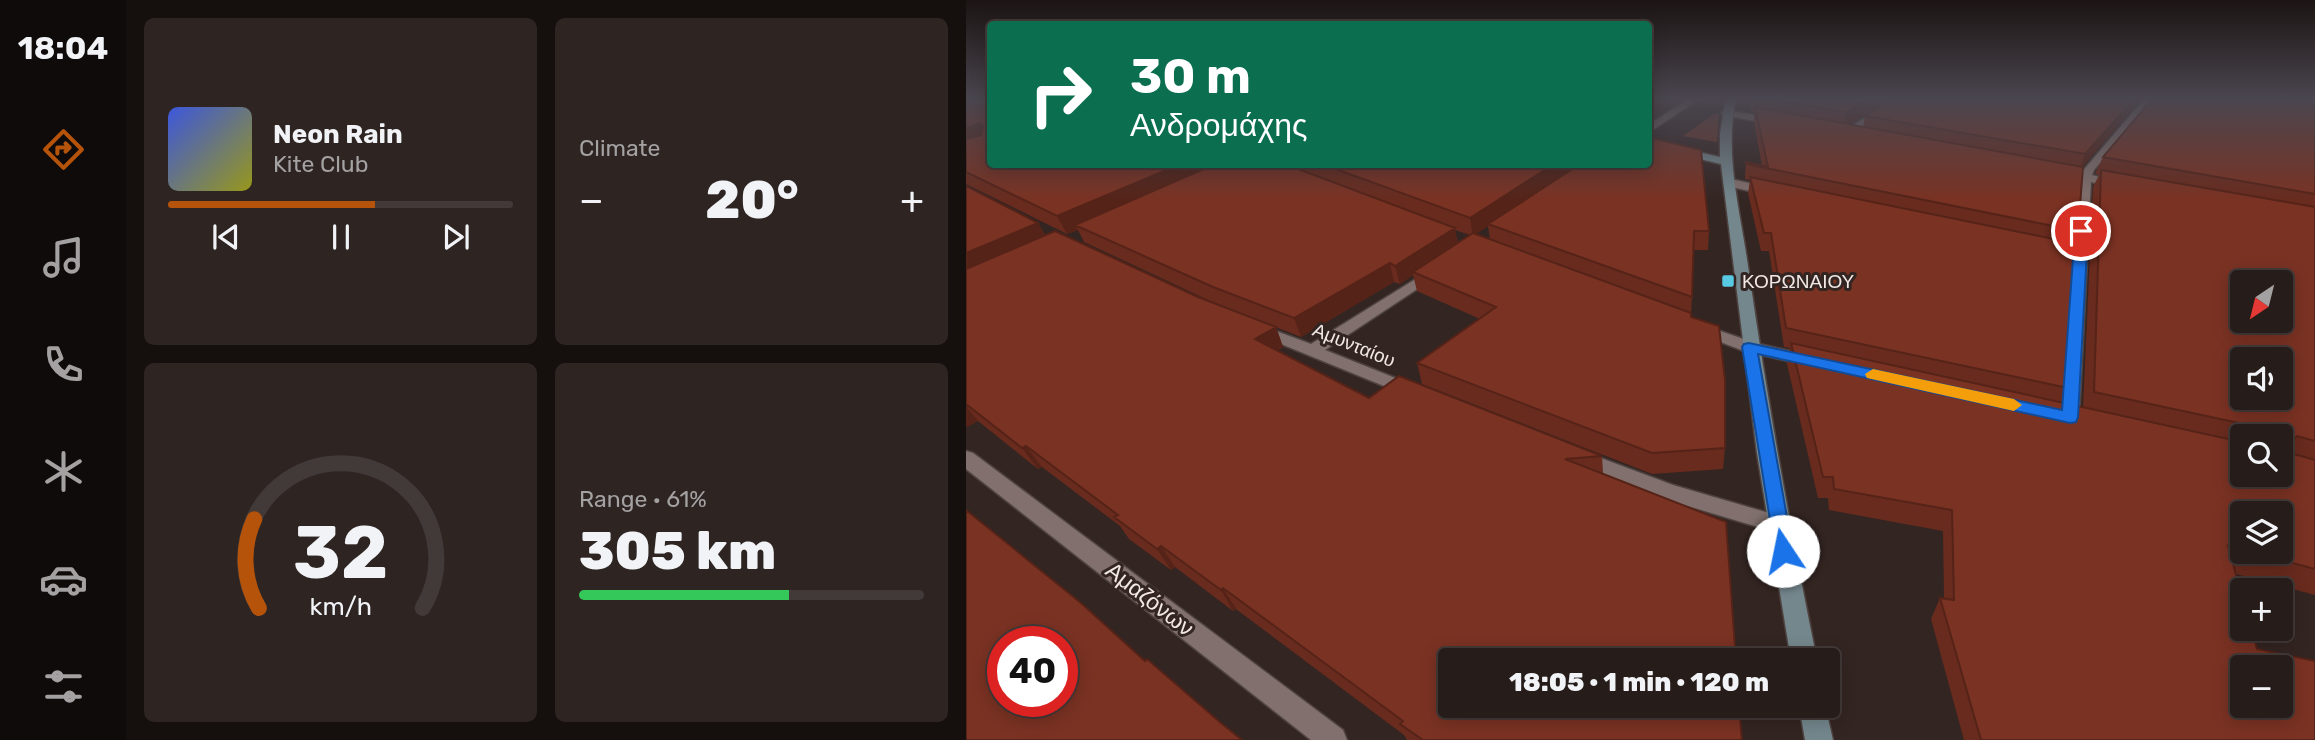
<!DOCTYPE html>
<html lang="en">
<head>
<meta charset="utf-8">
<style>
	:root { --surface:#261c1a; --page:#2e2523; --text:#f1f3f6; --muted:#a4a1a2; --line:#423a39; --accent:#b45309 }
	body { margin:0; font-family:Rubik,sans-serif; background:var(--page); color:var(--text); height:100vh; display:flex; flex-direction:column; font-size:26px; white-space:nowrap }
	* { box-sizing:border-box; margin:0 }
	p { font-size:23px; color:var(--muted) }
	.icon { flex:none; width:38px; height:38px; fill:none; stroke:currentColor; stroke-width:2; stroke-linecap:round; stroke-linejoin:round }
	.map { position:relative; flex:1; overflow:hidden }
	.sheet { display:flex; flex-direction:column; gap:18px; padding:18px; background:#150f0e; width:840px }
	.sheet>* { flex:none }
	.top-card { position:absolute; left:21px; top:21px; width:665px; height:147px; border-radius:7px; box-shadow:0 4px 18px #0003,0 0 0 2px var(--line); background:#0b6e4f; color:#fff; overflow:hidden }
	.needle { width:46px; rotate:215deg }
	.tools { position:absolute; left:1264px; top:270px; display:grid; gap:14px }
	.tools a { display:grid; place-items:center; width:63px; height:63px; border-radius:7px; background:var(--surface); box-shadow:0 4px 18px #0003,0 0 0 2px var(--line); font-size:35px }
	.speed { position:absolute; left:21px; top:626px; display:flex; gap:14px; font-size:35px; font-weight:700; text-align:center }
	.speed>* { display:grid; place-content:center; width:91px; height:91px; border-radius:50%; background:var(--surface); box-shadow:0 4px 18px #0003,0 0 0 2px var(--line); line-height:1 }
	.speed .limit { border:10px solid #d22; background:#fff; color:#111 }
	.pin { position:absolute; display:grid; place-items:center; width:60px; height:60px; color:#fff; margin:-30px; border:4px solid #fff; border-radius:50%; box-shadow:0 2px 7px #0007 }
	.me { position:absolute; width:77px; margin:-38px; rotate:349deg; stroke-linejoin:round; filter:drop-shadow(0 0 5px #0008) }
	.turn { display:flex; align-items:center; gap:24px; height:147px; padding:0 28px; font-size:32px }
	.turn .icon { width:91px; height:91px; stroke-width:2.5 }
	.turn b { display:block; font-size:49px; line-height:60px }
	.big { font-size:52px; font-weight:800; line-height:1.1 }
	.sheet .card { flex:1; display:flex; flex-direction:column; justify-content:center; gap:10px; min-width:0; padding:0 24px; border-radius:10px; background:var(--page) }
	.sheet .dial { align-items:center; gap:0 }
	.dial svg { height:182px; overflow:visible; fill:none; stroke:var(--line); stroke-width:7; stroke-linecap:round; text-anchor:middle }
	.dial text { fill:var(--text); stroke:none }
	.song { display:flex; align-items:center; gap:21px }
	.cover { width:84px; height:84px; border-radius:10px; background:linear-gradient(135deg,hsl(230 70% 55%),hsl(60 70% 35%)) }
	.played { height:7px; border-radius:4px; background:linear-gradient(90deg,var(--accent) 60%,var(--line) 60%) }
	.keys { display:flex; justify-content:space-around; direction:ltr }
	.heat { display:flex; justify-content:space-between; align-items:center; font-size:38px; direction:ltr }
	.charge { height:10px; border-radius:5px; background:linear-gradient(90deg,#34c759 61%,var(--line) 0) }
	.sheet .tiles { flex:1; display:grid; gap:18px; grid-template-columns:repeat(2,1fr) }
	.trip { position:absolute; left:472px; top:648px; width:402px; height:70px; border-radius:7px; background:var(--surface); box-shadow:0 4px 18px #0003,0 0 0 2px var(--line); font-weight:800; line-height:70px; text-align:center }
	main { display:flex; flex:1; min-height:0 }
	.menu { display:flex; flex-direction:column; width:126px; justify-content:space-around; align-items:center; background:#0f0b0a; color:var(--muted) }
	.menu .icon { width:49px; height:49px }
	.menu .selected { color:var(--accent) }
	.menu b { font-size:32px; color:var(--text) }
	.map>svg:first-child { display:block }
</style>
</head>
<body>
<main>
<nav class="menu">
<b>18:04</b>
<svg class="icon selected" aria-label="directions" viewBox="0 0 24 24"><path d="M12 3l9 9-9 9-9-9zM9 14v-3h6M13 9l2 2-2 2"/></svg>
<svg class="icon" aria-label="music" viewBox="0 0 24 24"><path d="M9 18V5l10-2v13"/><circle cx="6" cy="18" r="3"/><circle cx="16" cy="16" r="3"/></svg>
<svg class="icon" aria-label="phone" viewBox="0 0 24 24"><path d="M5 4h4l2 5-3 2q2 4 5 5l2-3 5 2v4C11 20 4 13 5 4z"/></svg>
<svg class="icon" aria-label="climate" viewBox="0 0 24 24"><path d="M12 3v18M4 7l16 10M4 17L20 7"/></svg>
<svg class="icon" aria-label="car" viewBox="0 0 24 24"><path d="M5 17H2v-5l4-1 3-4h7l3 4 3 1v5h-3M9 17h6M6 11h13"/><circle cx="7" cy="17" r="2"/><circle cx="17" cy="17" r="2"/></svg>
<svg class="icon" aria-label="filters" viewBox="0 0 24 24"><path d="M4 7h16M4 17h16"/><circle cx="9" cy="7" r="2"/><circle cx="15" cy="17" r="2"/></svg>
</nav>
<section class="sheet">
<div class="tiles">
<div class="card">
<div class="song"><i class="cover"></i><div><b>Neon Rain</b><p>Kite Club</p></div></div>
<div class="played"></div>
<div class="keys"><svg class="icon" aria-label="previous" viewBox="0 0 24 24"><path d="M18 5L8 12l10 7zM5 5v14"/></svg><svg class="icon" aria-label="pause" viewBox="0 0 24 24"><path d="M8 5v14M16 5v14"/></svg><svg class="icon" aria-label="next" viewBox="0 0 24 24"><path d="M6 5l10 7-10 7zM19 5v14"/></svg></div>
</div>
<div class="card"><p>Climate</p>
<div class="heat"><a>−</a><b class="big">20°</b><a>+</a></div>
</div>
<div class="card dial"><svg viewBox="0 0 100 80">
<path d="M14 69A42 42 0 1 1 86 69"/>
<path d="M14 69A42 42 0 0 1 12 30" stroke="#b45309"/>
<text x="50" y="56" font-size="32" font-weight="700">32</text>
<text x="50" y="72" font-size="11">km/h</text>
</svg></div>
<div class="card"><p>Range · 61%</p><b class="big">305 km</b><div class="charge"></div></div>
</div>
</section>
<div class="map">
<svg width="1349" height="740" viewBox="0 0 1349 740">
	<rect width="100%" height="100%" fill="#332522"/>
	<path fill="#6e362a" d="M748 114H753L751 142 717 136Z"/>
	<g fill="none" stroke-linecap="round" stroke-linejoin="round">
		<g stroke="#4e4340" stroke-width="3">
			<path id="street" d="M724 98H735L682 133V125Z
				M929 98H940L885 136H877V132Z
				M1179 98H1189L1128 170 1126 175 1159 184 1153 188 1125 182 1113 417 1111 422H1097L1095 417 1113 180 1088 173 1094 169 1115 173Z
				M760 110 812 119 817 122 812 125 756 115V111Z
				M765 179 810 189 812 192 806 196 761 186 759 183Z
				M469 267 474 268 476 271 474 274 359 350 452 387 455 391 452 395H440L288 333 286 330 294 325 345 344Z
				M734 324 789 343 850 357 853 361 844 366 778 351 728 332 726 329Z
				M0 451 7 453 377 730 381 740H345L0 469Z
				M616 451 707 485 820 518 823 524 820 530 812 533 695 498 609 463 606 458 609 453Z"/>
		</g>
		<g stroke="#4e4340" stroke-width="3">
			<path id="secondary" d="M760 98H770C758 155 774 209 782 266 801 398 824 529 851 660H825L791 453 755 164 682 147V141L754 157V133Z
				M833 705H859L867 740H839Z"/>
		</g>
		<use href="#street" fill="#81706d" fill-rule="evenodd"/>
		<use href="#secondary" fill="#74878d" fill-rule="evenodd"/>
	</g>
	<path fill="#692b1e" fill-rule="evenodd" d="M0 98H24V164H682L743 231 742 250H728L725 317 759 448 757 469 686 474 456 384 451 363 514 319 451 291 447 275 434 284 428 282 335 337 255 306 118 242 112 230 101 234 0 184ZM522 226 524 240 510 234ZM489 230 504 235 492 243Z
		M783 98H925L883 125 897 127 899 116 926 98H1176L1116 167 1112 231 1107 243 1102 388 1095 402 1117 407 1127 187 1133 175 1129 174 1137 157 1349 98V595L1270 574 1291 649 1349 740H998L965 619 974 598H978L977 531 863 510 862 498H852L821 364 824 348 818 347 803 251H795L782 193 784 180 779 179V178L780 162 796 166 788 122V112H786ZM1276 436H1314L1276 474ZM1276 513 1314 551H1276Z
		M0 186 72 223 79 235 310 327 317 347 311 351 403 398 636 456 637 473 776 740H441L438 735 270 609 267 611 209 567 205 570 163 539 154 526 76 467 72 469 12 421 1 427Z"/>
	<path fill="#552318" d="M692 98H716L682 119V103Z
		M904 98H925L877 128 880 112Z
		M1169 98H1176L1113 171 1119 154Z
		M14 123 23 139 0 147V128Z
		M215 164H261L109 225 112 230 101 234 91 216Z
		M588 164H615L522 224V226L507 236 504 218Z
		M72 223 83 242 0 277V253Z
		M489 228 492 246 447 272V275L434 284 429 266Z
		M424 263 428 282 335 337 328 318Z
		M310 327 317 347 297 360 289 339Z
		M0 406 12 421 1 427 0 426Z
		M60 446 76 467 72 469 56 448Z
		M195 546 209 567 205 570 191 549Z
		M257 588 270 609 267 611 255 590Z"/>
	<path fill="#7a3223" stroke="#552318" stroke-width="2" fill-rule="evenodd" d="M0 98H24V164H215L91 216 0 172V139L15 135 17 126 14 123 0 128Z
		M682 98H692L682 103Z
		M794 98H904L880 112Z
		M926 98H1169L1119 154 899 116Z
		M1187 98H1349V194L1137 157Z
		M789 107 1117 167 1112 231 780 164V162L802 167Z
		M682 137 735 150 743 231H728L726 297 522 224 614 164H682Z
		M249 164H319L489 228 429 266 424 263 328 318 247 287 109 225Z
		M356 164H588L504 218Z
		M1135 170 1349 207V441L1331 436 1328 439V454L1349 460V569L1281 551H1314V513H1276V550L1262 546 1276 596V628H1285L1291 649 1349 661V740H1015L974 598 988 600 986 510 868 489 867 477H857L825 343 1276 442V474H1314V436H1293L1292 427 1128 392ZM1276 282H1314V320H1276ZM1276 359H1314V397H1276ZM1276 667H1314V705H1276Z
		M784 177 1112 244 1102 388 820 328 805 233H798Z
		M0 186 72 223 0 253Z
		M89 231 232 297 310 327 289 339 403 398 433 376 636 456 599 459 760 522 770 660H485V705H773L776 740H457L434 724 437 721 257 588 255 590 195 546 191 549 148 517 152 515 60 446 56 448 0 404V269Z
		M507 233 725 313V317L753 326 759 380V448L686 453 451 363 530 307 447 272Z
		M0 510 115 603 179 661 181 659 255 723 276 740H0ZM37 642H96V702H37Z"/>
	<linearGradient id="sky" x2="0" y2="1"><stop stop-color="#1c1413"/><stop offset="0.49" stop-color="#4a464f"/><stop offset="1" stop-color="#4a464f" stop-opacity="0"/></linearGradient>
	<rect width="1349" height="201" fill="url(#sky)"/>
	<path fill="#1a73e8" stroke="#114b97" stroke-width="2" d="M1115 227 1122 231 1112 417 1110 422 1104 423 792 354 827 551 824 557 817 560 810 557 776 347 778 344 783 343 1096 410 1109 231Z"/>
	<path fill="#f59e0b" d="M907 369 1048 399 1056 405 1048 411 901 378 899 374Z"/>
	<rect fill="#58c9e3" stroke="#332522" stroke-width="2.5" x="755" y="274" width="14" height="14" rx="3.5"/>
	<g text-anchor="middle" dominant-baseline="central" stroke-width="6" stroke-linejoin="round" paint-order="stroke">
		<g font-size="19" fill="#f2e9e6" stroke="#332522" text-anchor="start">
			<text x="776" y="281">ΚΟΡΩΝΑΙΟΥ</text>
		</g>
		<g font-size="19" fill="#f2e9e6" stroke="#332522">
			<text transform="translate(388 345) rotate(22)">Αμυνταίου</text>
		</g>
		<g font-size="23" fill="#f2e9e6" stroke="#332522">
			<text transform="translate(184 599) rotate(38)">Αμαζόνων</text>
		</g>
	</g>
</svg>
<div class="tools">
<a><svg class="needle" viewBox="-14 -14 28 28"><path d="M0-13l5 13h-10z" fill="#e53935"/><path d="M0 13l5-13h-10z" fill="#a4a1a2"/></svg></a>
<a><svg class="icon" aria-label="sound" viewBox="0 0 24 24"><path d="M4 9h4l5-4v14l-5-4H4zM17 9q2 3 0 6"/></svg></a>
<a><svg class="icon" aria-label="search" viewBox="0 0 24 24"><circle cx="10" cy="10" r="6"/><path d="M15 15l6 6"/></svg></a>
<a><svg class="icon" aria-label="layers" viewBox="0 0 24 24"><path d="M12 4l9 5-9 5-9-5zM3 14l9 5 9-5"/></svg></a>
<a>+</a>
<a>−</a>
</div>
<div class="speed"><div class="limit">40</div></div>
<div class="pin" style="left:1115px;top:231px;background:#d93025"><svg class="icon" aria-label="arrive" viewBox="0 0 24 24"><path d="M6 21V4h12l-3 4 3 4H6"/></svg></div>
<svg class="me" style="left:817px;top:551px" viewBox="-20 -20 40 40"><circle r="19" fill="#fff"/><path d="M0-13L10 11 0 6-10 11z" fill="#1a73e8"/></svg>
<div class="trip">18:05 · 1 min · 120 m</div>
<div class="top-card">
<div class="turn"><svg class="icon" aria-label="right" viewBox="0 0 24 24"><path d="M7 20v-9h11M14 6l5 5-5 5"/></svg><div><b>30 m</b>Ανδρομάχης</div></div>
</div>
</div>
</main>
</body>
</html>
